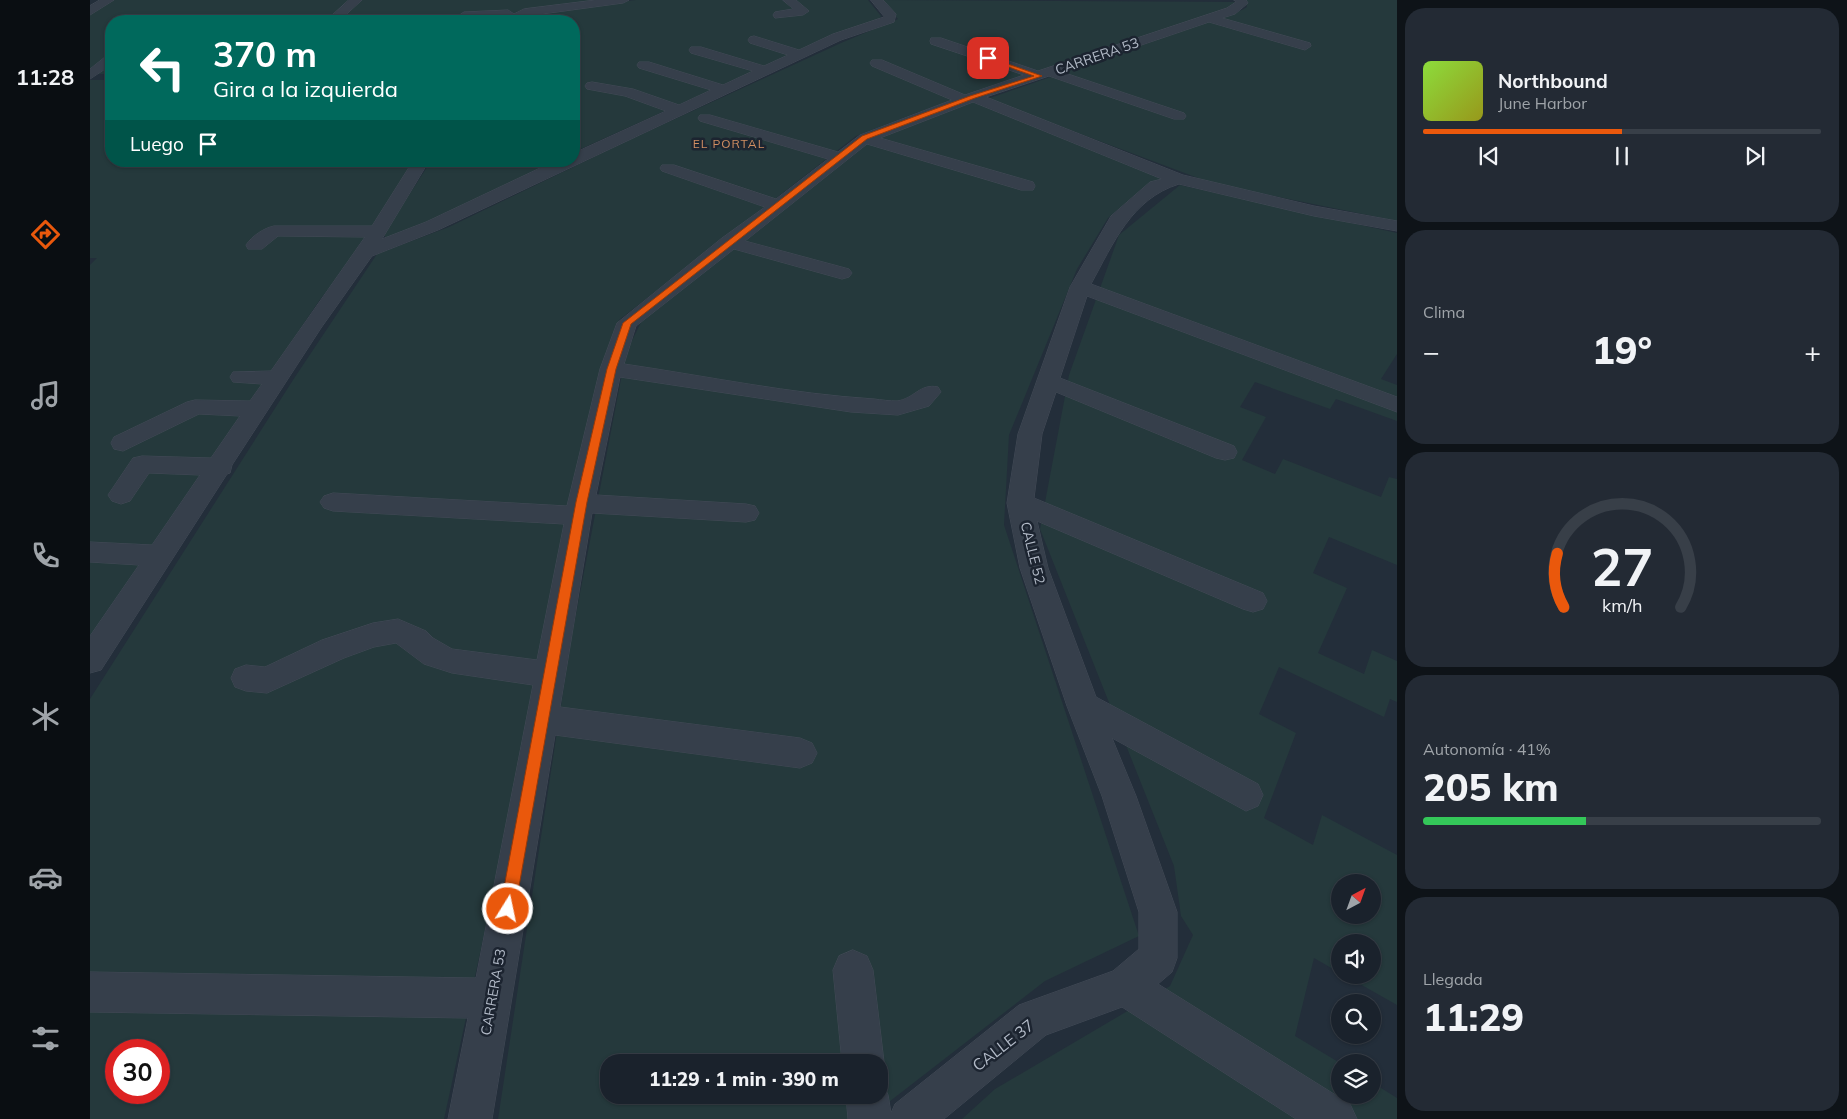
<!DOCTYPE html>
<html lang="es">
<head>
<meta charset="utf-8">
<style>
	:root { --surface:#1a222c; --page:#232a34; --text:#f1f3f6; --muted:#9fa4a9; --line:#383f48; --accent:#ea580c }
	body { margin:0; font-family:Mulish,sans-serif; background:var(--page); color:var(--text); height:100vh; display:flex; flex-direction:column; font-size:19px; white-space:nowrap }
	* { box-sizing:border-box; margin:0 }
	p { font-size:16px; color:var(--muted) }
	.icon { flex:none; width:28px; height:28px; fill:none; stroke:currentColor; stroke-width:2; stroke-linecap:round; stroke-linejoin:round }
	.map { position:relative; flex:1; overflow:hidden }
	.panel { display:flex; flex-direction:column; gap:8px; padding:8px; background:#0e1318; width:450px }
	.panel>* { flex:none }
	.hud { position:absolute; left:15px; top:15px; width:475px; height:152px; border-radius:20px; box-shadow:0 1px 4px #0004,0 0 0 1px var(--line); background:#00695c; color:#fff; overflow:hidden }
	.needle { width:32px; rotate:41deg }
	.fabs { position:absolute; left:1241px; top:874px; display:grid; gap:10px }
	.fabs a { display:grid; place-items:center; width:50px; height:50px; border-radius:50%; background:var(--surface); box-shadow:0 1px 4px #0004,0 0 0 1px var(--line); font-size:25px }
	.speed { position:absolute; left:15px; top:1039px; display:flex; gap:10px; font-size:25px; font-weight:700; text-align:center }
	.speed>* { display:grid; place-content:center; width:65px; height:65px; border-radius:50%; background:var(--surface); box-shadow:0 1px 4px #0004,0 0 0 1px var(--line); line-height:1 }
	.speed .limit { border:8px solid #d22; background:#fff; color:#111 }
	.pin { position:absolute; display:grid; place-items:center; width:42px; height:42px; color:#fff; margin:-21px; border-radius:10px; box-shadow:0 2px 8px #0006 }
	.me { position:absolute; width:55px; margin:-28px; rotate:10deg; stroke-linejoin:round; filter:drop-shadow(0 0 4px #0008) }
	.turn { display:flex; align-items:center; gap:18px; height:105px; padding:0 25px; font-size:22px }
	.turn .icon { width:65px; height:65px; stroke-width:2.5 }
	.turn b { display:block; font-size:35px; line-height:42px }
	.then { display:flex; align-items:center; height:48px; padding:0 25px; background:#0003; gap:10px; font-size:19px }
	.big { font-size:38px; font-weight:800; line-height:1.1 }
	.panel .tile { flex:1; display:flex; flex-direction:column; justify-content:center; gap:8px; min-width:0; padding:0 18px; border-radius:20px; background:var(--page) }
	.panel .dial { align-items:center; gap:0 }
	.dial svg { height:130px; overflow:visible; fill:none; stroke:var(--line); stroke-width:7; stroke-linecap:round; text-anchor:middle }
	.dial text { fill:var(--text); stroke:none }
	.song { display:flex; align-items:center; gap:15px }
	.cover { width:60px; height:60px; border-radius:8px; background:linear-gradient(135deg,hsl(90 70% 55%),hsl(60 70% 35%)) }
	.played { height:5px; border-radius:2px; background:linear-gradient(90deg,var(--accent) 50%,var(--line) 50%) }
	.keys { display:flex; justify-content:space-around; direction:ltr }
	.heat { display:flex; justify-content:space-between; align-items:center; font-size:28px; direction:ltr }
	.charge { height:8px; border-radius:4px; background:linear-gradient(90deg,#34c759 41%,var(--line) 0) }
	.trip { position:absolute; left:510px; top:1054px; width:288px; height:50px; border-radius:20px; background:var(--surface); box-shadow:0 1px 4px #0004,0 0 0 1px var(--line); font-weight:800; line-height:50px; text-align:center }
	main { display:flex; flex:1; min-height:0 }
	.tab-bar { display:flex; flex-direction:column; width:90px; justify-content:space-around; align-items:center; background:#0a0e12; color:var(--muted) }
	.tab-bar .icon { width:35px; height:35px }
	.tab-bar .current { color:var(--accent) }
	.tab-bar b { font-size:22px; color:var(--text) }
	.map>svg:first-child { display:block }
</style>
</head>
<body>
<main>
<nav class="tab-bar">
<b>11:28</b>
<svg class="icon current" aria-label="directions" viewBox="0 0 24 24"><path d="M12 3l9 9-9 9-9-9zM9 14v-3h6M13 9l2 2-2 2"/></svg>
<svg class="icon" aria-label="music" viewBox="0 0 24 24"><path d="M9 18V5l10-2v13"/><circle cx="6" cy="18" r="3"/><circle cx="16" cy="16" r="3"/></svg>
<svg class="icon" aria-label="phone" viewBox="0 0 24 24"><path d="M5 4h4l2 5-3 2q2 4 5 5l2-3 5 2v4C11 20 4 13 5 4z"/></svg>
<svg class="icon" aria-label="climate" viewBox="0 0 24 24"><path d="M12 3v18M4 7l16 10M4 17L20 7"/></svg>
<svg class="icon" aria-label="car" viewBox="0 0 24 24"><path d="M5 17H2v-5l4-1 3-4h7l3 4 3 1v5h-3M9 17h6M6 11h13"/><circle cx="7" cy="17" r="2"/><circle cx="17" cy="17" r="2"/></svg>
<svg class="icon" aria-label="filters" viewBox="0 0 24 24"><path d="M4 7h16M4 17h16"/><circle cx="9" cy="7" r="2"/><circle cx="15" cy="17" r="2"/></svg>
</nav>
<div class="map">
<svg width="1307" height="1119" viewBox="0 0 1307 1119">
	<rect width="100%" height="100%" fill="#232e3a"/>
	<path fill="#25393c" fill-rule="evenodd" d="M20 0H259L238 21H21V74H0V12Z
		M271 0H516L440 10 411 17V21H248Z
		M546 0H778L791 16 789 20 637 83 484 152V21H429C438 9 525 3 546 0Z
		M791 0 1146 2 1144 7 829 112 766 136 529 320 476 529 431 765 354 1119H0V699L203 380 287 254 359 227 539 140 751 43 808 19ZM26 1050H69V1092H26Z
		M1155 0H1307V221L1124 184 897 99 1152 10 1157 7Z
		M0 80H21V161H323L271 247 229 301 0 640V265L7 258H0Z
		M882 101 1078 179 1058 184 1018 218 987 269 919 435 914 525 1049 936 955 981 777 1119H408L481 640 536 353 553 318 785 137ZM519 1062H789V1095H519Z
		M341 161H465C438 174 315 240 295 237V232Z
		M1090 185 1307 233V354L1291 379 1307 385V421L1246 399 1240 409 1165 382 1150 407 1176 417 1152 460 1185 474 1193 459 1291 497 1299 477 1307 479V565L1239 537 1223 573 1257 588 1228 653 1274 674 1282 650 1307 661V702L1300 699 1294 717 1189 667 1169 714 1206 733 1174 818 1223 845 1232 815 1307 855V1005L1254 975H1282V942H1250V973L1224 958 1205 1036 1250 1063V1095H1282L1283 1083 1307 1098V1119H872L905 1089 1080 986 1103 935 1091 916 1084 866 950 529 979 375 1029 235ZM1250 882H1282V915H1250Z"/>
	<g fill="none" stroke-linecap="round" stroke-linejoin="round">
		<g stroke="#434b57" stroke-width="1">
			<path id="minor" d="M10 0H24L0 15V6Z
				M259 0H272L249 21H236Z
				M506 0H539L533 3 437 16 428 21H413L416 18 374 20 368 16 374 12 418 10 424 14 434 9Z
				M693 0H706L719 11 713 15 685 18 683 15 685 12 703 9Z
				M781 0H793L806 14 804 22 751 40 348 230 282 256 231 328 142 465 140 473 137 474 11 670 0 673V636L49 565 0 562V542L62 545 110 475 59 473 40 501 31 504 22 501 18 495 43 458 52 456 121 458 150 416 109 414 33 451 24 449 21 443 24 437 97 402 105 400 160 401 172 384 143 382 140 377 143 372 181 371 275 237 188 236 172 249H158L156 245C162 236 174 228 184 226H282L323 161H339L292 239 336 222 465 161H484V153L576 111 535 96 497 89 495 86 497 83 502 82 543 89 589 105 621 90 549 68 547 65 549 62H559L633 85 663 71 601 53 599 50 601 47H611L674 66 698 55 660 43 658 40 660 37 664 36 709 50 743 34 794 17Z
				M1144 0H1156L1158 3 1145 14 1132 18 1220 43 1221 46 1215 50 1119 22 972 72 1094 113 1096 116 1094 119H1084L959 76 896 97 1093 175 1224 206 1307 221V231L1224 216 1089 184C1041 199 1023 244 1001 284L1307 397V412L997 296 970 378 1144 446 1147 452 1144 458 1135 460 1126 458 966 392 952 434 944 498 1173 593 1177 601 1173 609 1163 612 1153 609 947 521 958 568 1006 697 1168 784 1173 795 1168 806 1156 811 1022 738 1046 796 1087 912V958L1082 972 1068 984 1260 1104 1267 1119H1206L1032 1007 956 1035 854 1119H758L756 1095H789V1079L792 1080 798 1095 801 1113 805 1104 929 1005 1023 971 1049 949V912L1012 796 977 706 930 568 917 503 928 434 980 287 1021 216 1060 182 1072 179 883 102 790 138 943 182 945 186 943 190H931L777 144 655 241 759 269 762 273 759 277 752 279 644 249 546 326 534 364C616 376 702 394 784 399 791 400 800 401 807 401 824 399 830 383 848 387L851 392 839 406 808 415 761 412 530 377 506 495 656 504 665 506 669 513 665 520 656 522 502 513 470 707 710 738 722 743 727 753 722 763 710 768 465 735 402 1119H358L378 1018 0 1012V972L386 978 443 685 362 673 334 664 306 643 284 647 254 658 177 693 156 691 145 687 141 678 145 669 156 665 175 667 232 640 283 623 308 619 336 631 343 638 362 649 447 660 474 524 243 511 234 508 230 502 234 496 243 493 477 506 510 369 527 323 632 238 675 207 572 171 570 168 572 165H584L686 199 738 159 610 121 608 118 610 115H620L748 152 770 135 862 100 782 66 780 63 782 60H792L875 95 934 75 841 44 840 41 841 38H851L948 71 1137 8 1146 2Z
				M21 56V65L0 79V69L15 57Z
				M763 950 777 956 783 970 794 1062 789 1074V1062H752L743 970 749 956Z"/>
		</g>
		<use href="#minor" fill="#363f4b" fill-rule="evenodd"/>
	</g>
	<path fill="#ea580c" stroke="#983908" d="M898 57 952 76 885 98 777 139 541 324 526 369 497 502 425 909 423 915 418 917 412 915 410 909 486 502 517 369 533 323 772 136 880 96 944 76 896 59Z"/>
	<g text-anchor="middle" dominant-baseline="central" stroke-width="5" stroke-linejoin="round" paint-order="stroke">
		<g font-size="12" letter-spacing="1" fill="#d28f62" stroke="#1c2430">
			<text x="639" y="143">EL PORTAL</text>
		</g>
		<g font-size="14" fill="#b2bac7" stroke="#1c2430">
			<text transform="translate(1007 56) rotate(-19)">CARRERA 53</text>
			<text transform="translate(943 553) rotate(76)">CALLE 52</text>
			<text transform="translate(403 992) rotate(-80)">CARRERA 53</text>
		</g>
		<g font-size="16" fill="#b2bac7" stroke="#1c2430">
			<text transform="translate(913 1045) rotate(-38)">CALLE 37</text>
		</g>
	</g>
</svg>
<div class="fabs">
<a><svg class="needle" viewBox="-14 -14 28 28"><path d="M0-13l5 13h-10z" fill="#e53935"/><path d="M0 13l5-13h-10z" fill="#9fa4a9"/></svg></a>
<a><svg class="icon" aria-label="sound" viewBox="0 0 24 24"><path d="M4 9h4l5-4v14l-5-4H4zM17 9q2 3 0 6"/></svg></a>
<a><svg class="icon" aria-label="search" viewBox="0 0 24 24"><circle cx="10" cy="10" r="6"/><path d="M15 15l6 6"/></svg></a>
<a><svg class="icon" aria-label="layers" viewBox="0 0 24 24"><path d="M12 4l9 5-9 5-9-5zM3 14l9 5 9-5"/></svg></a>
</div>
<div class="speed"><div class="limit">30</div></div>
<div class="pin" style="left:898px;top:58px;background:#d93025"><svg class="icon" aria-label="arrive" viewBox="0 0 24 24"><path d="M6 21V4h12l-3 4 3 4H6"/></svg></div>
<svg class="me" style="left:418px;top:909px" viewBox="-20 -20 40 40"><circle r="17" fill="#ea580c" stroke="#fff" stroke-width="3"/><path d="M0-11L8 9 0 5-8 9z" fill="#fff"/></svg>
<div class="trip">11:29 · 1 min · 390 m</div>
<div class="hud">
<div class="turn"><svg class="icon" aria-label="left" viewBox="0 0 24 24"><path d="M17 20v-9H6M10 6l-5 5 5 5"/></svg><div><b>370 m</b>Gira a la izquierda</div></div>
<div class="then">Luego<svg class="icon" aria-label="arrive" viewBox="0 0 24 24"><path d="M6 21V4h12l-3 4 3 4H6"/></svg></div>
</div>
</div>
<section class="panel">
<div class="tile">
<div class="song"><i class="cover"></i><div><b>Northbound</b><p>June Harbor</p></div></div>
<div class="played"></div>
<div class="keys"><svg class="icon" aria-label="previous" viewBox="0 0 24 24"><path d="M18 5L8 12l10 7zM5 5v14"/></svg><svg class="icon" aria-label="pause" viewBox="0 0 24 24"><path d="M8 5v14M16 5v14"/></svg><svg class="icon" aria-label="next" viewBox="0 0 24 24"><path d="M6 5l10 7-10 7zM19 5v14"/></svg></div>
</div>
<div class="tile"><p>Clima</p>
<div class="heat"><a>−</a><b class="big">19°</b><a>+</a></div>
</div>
<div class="tile dial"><svg viewBox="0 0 100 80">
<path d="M14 69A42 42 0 1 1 86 69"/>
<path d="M14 69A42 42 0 0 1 10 36" stroke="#ea580c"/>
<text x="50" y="56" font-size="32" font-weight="700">27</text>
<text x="50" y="72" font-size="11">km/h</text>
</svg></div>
<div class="tile"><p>Autonomía · 41%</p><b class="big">205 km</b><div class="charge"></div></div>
<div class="tile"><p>Llegada</p><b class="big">11:29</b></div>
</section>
</main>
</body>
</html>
